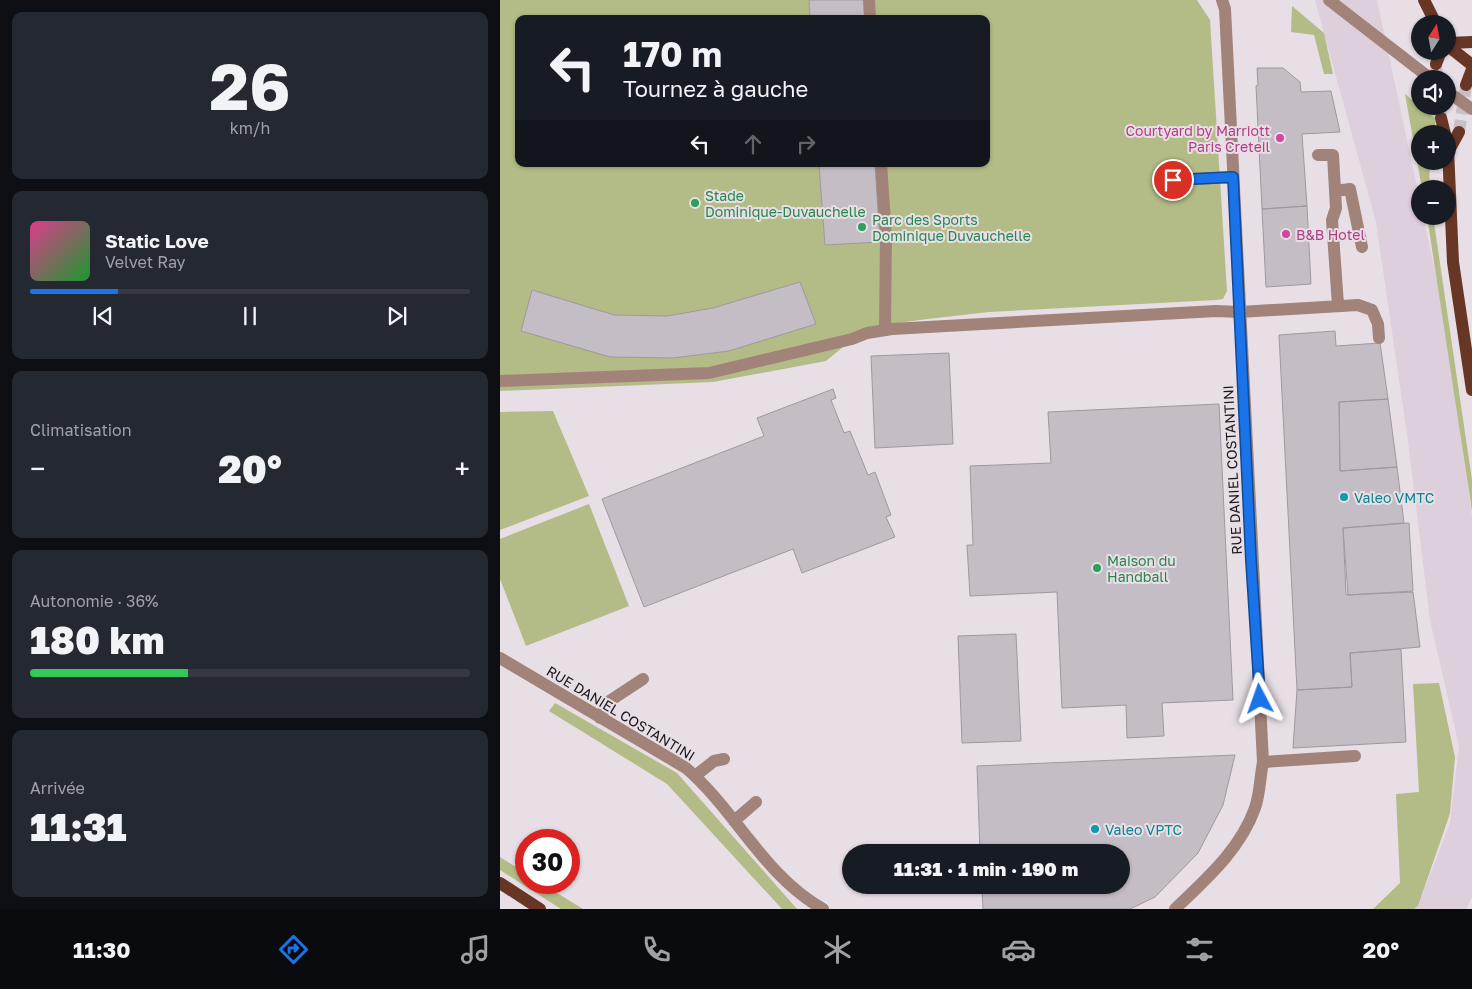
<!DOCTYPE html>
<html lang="fr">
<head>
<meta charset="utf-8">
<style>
	:root { --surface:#171b24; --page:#242831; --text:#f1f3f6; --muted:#9ea1a6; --line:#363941; --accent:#1a73e8 }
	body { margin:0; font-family:"Golos Text",sans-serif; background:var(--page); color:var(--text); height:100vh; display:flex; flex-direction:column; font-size:19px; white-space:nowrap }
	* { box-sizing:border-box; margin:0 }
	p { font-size:16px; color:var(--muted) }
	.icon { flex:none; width:28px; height:28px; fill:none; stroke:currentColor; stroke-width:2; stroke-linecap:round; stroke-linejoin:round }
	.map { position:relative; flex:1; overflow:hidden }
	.drawer { display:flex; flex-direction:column; gap:12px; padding:12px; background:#0d0f14; width:500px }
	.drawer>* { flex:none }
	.hud { position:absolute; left:15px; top:15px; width:475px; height:152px; border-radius:10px; box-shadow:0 1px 4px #0004; background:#171b24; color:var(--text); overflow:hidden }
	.needle { width:32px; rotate:11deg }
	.fabs { position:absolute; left:911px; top:15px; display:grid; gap:10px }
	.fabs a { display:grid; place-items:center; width:45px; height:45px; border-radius:50%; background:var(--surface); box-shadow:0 1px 4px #0004; font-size:25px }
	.speed { position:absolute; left:15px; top:829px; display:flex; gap:10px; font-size:25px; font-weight:700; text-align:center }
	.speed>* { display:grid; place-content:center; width:65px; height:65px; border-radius:50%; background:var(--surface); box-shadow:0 1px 4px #0004; line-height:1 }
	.speed .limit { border:8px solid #d22; background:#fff; color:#111 }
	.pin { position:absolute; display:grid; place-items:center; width:42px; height:42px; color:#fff; margin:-21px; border:2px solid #fff; border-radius:50%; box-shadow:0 1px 5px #0007 }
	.me { position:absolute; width:55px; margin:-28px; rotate:356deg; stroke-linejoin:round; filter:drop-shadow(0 0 4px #0008) }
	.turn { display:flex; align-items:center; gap:18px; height:105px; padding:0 25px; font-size:22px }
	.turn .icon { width:65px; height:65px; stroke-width:2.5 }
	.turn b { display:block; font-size:35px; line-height:42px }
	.lanes { display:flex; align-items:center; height:48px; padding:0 25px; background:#0003; justify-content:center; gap:25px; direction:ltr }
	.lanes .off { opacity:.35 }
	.big { font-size:38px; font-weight:800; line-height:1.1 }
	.drawer .widget { flex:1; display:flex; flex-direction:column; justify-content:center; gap:8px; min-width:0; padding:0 18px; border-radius:10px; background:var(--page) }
	.drawer .dial { align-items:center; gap:0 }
	.dial b { font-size:65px; line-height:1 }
	.song { display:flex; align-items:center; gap:15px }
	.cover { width:60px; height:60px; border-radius:8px; background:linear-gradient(135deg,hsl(330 70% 55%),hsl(130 70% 35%)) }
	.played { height:5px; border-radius:2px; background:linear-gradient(90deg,var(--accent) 20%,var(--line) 20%) }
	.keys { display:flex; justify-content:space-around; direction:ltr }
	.heat { display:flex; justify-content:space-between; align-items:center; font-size:28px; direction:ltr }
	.charge { height:8px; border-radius:4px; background:linear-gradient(90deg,#34c759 36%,var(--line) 0) }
	.trip { position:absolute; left:342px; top:844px; width:288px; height:50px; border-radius:25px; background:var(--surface); box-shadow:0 1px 4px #0004; font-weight:800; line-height:50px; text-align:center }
	.menu { display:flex; height:80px; justify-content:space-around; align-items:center; background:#090b0e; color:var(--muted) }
	.menu .icon { width:35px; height:35px }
	.menu .selected { color:var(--accent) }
	.menu b { font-size:22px; color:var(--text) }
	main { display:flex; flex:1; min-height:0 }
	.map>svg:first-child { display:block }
</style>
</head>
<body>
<main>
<section class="drawer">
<div class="widget dial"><b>26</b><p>km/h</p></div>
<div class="widget">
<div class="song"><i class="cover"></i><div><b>Static Love</b><p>Velvet Ray</p></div></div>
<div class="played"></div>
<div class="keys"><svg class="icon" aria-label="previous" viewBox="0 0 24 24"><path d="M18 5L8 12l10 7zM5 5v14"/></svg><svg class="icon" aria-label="pause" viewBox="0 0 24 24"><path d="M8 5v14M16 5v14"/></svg><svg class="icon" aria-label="next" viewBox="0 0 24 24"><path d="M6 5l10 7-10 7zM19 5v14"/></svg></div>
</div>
<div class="widget"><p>Climatisation</p>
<div class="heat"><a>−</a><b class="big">20°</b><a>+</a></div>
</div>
<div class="widget"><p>Autonomie · 36%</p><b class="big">180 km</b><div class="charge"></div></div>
<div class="widget"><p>Arrivée</p><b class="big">11:31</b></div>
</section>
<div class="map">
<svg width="972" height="909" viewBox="0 0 972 909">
	<rect width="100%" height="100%" fill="#e7dee6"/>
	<path fill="#decfdd" d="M815 0H877L920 201V216H923L942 304 972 517V897L966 909H914L918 906 950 823 959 746 930 620 908 441 876 222Z"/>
	<path fill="#b3bc86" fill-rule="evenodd" d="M0 0H697L710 20 727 291 723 299 716 300 489 312 419 320 366 328 326 361 213 382 0 391ZM19 19H486V164H19Z
		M792 6 824 33 833 74H824L814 35 791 32Z
		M905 94 936 119 934 134H920V161H930L929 189H922Z
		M927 216H933L972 480V511Z
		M53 411 89 496 0 530V412Z
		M89 504 129 606 26 646 0 579V539Z
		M939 683 955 757 950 813 946 825 918 906 914 909H873L900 883 896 794 919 792 913 684Z
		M55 703 177 773 297 909H282L167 784 49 711Z
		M0 857 26 873V882L41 883 83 909H61L0 870Z"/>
	<path fill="#c5bdc5" stroke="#a098a0" d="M309 0H365L366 19H310Z
		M757 68H783L800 82 801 92 831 91 840 132 802 134 807 206 762 209 756 86 758 85Z
		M319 164H375L380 242 325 245Z
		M807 206 811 284 766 287 762 209Z
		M300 282 316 324 229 351 173 358 110 357 21 331 32 290 114 315 167 316 213 308Z
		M835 331 836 346 880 343 888 399 839 402 840 471 897 467 904 523 843 528 846 595 913 592 920 647 850 653 852 687 797 690 779 335Z
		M449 353 453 444 375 448 371 356Z
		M333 389 336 398 331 400 344 433 350 431 368 475 375 472 391 515 386 517 395 537 302 573 293 549 144 607 102 499 264 436 257 418Z
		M888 399 897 467 840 471 839 402Z
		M719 404 733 700 662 703 664 736 627 738 626 705 562 708 557 592 470 596 467 545H473L470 466 551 463 548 412Z
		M909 523 913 591 848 595 843 528Z
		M516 634 521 741 462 743 458 636Z
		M901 649 906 742 793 748 797 690 852 687 850 653Z
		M735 755 723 805 698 853 655 897 630 909H483L482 885H621V852H480L477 766Z"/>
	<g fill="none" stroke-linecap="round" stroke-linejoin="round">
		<path stroke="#c8c0c7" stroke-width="12" stroke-dasharray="12 6" stroke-linecap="butt" d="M936 64 937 79
			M940 106 941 118
			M959 132 966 85"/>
		<path stroke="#a28379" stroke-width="12" d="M369 0 370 19
			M829 0 931 79
			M948 92 972 109
			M818 155H833L836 208 832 220 838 305
			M381 164 386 237 385 330
			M673 180 733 177
			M835 191 850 189 862 247
			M0 381 209 373 352 339 367 333 392 329 716 311 740 312 858 305 872 310 878 324 879 338
			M0 658 186 768C236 811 264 876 323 909
			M100 718 108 702 143 679
			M763 762 855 756
			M195 776 214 761 224 759
			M234 821 256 802
			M675 909C706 879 740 850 755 808 760 794 760 777 763 762L725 9 722 0"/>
		<path stroke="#683625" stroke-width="12" d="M924 0 936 24
			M948 43 972 42
			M948 46 972 65
			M936 64 941 51
			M966 85 972 69
			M941 118 945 134
			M948 149 953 262 972 390
			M948 152 959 132
			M0 883 40 909"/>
	</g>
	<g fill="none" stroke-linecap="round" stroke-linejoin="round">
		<g stroke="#114b97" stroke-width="12">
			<path id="route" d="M673 180 733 177 751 560 760 699"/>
		</g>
		<use href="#route" stroke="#1a73e8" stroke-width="9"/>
	</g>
	<g fill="#d1479c" stroke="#e7dee6" stroke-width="2">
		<circle cx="780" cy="138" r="5"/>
		<circle cx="786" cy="234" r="5"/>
	</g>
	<g fill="#2e9e5b" stroke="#e7dee6" stroke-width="2">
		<circle cx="195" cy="203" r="5"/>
		<circle cx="362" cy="227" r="5"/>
		<circle cx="597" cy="568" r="5"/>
	</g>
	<g fill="#0f9aa8" stroke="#e7dee6" stroke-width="2">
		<circle cx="844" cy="497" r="5"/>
		<circle cx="595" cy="829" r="5"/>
	</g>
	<g text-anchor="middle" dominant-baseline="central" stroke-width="4" stroke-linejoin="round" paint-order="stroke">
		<g font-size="14" fill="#b23c85" stroke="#e7dee6" text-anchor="end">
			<text x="770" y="130">Courtyard by Marriott<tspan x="770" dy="16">Paris Creteil</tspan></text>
			<text x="796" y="234" text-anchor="start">B&amp;B Hotel</text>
		</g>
		<g font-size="14" fill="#27864d" stroke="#e7dee6" text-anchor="start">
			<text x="205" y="195">Stade<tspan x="205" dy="16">Dominique-Duvauchelle</tspan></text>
			<text x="372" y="219">Parc des Sports<tspan x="372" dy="16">Dominique Duvauchelle</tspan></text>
			<text x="607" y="560">Maison du<tspan x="607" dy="16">Handball</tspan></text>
		</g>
		<g font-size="14" fill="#1a171a" stroke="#e7dee6">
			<text transform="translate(732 470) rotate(-93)">RUE DANIEL COSTANTINI</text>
			<text transform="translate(121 713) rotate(31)">RUE DANIEL COSTANTINI</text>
		</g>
		<g font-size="14" fill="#0d838f" stroke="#e7dee6" text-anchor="start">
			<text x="854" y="497">Valeo VMTC</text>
			<text x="605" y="829">Valeo VPTC</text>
		</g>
	</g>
</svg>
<div class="fabs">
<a><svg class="needle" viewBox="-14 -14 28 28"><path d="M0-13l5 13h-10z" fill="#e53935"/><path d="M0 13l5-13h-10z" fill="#9ea1a6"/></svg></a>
<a><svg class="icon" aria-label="sound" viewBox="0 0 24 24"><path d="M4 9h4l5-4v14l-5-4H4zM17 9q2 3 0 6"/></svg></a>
<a>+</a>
<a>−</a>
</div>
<div class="speed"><div class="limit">30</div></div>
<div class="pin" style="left:673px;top:180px;background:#d93025"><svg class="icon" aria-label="arrive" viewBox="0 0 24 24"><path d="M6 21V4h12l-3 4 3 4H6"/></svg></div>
<svg class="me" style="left:760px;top:699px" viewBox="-20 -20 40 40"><path d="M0-17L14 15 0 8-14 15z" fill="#1a73e8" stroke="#fff" stroke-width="4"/></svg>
<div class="trip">11:31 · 1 min · 190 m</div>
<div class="hud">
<div class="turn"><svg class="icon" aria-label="left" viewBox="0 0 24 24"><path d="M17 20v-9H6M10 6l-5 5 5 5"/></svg><div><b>170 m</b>Tournez à gauche</div></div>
<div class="lanes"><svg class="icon" aria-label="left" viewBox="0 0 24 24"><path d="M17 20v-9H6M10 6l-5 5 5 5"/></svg><svg class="icon off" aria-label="ahead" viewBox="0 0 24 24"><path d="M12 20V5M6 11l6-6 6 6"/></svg><svg class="icon off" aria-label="right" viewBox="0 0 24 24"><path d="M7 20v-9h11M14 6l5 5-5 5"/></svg></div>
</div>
</div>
</main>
<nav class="menu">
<b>11:30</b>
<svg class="icon selected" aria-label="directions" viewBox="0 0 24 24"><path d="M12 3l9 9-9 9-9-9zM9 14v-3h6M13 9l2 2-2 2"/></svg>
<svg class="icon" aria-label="music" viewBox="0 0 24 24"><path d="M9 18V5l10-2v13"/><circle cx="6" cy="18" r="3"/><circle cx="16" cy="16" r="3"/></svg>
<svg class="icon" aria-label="phone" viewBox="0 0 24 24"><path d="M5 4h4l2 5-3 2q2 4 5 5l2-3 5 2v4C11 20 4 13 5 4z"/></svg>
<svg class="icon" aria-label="climate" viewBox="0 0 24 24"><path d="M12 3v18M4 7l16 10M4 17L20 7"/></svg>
<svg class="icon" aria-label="car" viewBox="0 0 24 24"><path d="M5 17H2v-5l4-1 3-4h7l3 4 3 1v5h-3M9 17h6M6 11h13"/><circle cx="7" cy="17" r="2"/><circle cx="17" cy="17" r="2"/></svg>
<svg class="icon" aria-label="filters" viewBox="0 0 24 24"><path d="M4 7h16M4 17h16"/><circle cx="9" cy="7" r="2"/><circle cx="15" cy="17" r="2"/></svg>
<b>20°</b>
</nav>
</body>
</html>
